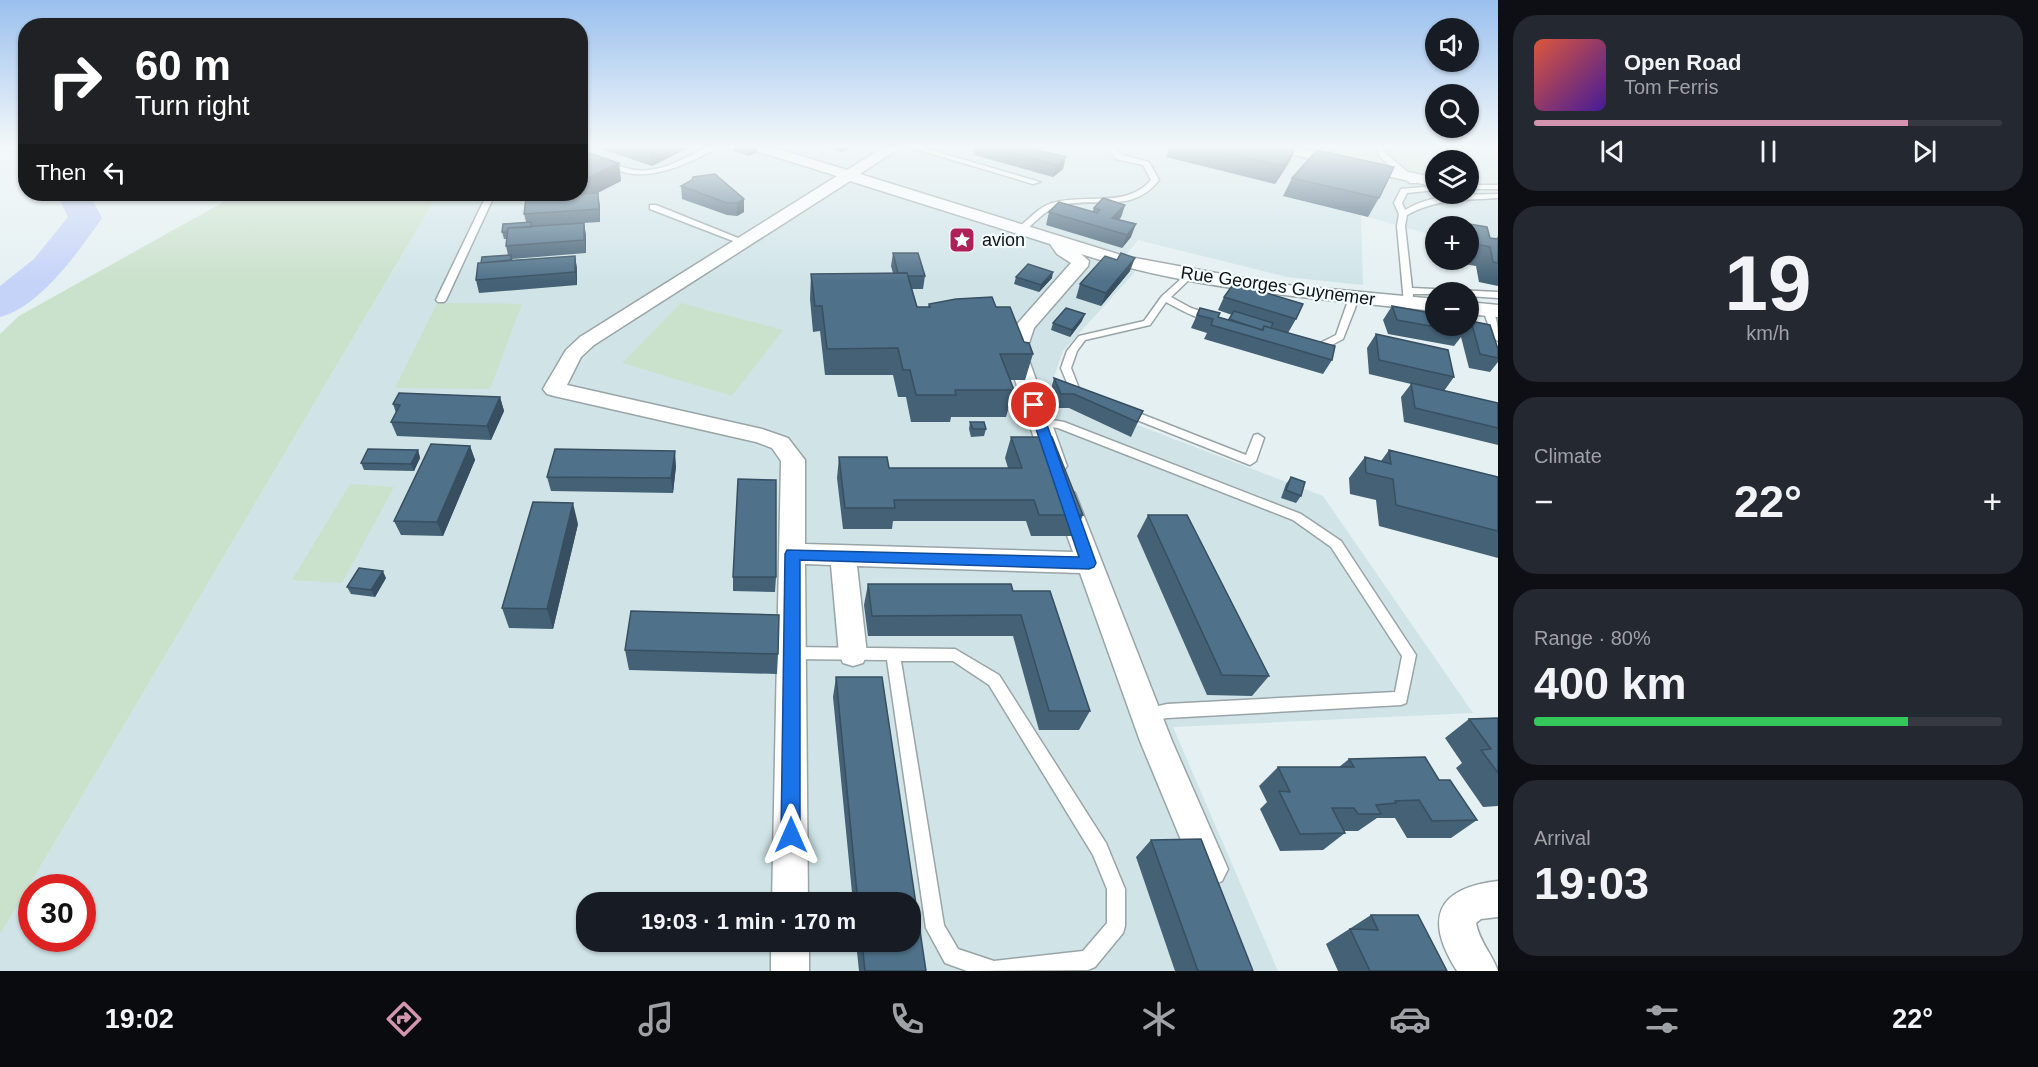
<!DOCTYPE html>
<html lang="en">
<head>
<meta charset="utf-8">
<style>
	:root { --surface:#171b24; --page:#242831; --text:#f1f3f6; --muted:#9ea1a6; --line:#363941; --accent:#d394af }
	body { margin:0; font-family:Helvetica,sans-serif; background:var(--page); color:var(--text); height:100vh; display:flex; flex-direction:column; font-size:22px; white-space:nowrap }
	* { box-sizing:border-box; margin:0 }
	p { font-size:20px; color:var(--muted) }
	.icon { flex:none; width:33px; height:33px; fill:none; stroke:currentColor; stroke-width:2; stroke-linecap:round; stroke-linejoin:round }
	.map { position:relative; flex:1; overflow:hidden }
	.details { display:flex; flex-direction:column; gap:15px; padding:15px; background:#0d0f14; width:540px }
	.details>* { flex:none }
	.hud { position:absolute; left:18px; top:18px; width:570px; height:183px; border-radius:24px; box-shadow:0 2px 4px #0004; background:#202124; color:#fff; overflow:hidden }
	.buttons { position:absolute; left:1425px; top:18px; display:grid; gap:12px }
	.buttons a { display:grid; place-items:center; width:54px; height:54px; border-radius:50%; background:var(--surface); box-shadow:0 2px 4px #0004; font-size:30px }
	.speed { position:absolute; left:18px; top:874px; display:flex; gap:12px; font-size:30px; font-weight:700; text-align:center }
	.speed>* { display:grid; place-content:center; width:78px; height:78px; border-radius:50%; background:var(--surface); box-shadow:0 2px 4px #0004; line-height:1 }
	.speed .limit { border:9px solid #d22; background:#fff; color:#111 }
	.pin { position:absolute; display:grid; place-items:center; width:51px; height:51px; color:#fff; margin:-26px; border:3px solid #fff; border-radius:50%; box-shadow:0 2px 6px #0007 }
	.me { position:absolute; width:66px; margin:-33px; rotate:0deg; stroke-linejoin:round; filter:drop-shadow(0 0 4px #0008) }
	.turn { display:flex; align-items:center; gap:21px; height:126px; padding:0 18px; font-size:27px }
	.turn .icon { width:78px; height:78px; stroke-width:2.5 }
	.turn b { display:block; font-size:42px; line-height:51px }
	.then { display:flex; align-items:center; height:57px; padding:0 18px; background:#0003; gap:12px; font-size:22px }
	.big { font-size:45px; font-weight:700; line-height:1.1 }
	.details .widget { flex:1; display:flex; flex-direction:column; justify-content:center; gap:9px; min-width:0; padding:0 21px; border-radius:24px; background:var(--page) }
	.details .dial { align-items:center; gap:0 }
	.dial b { font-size:78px; line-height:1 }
	.song { display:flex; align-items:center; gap:18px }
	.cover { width:72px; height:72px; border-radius:9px; background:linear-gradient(135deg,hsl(10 70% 55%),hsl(260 70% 35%)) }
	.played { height:6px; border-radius:3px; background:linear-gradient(90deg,var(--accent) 80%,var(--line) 80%) }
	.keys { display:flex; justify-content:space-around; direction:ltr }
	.heat { display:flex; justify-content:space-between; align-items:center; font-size:33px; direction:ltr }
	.charge { height:9px; border-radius:4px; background:linear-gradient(90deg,#34c759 80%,var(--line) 0) }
	.trip { position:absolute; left:576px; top:892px; width:345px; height:60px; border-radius:24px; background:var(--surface); box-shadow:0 2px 4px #0004; font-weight:700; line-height:60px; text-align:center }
	.tabs { display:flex; height:96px; justify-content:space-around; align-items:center; background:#090b0e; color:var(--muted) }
	.tabs .icon { width:42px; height:42px }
	.tabs .active { color:var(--accent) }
	.tabs b { font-size:27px; color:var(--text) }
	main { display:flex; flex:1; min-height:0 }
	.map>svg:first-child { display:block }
</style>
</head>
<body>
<main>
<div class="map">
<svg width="1498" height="971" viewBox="0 0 1498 971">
	<rect width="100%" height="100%" fill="#e5f0f2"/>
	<path fill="#d0e4e8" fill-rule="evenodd" d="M581 146H1498V286L1479 282 1476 266 1459 263 1458 260H1468V226H1436L1435 236 1361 215 1363 285 1287 277 1138 240 1117 266 1135 272 1063 351 1049 391 1323 496 1473 713 1173 727 1278 971H0V935L438 194H580ZM1436 160H1468V194H1436ZM32 888H82V939H32ZM586 903H910V942H586Z"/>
	<path fill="#cae1cb" d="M1326 146H1452L1446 160H1436L1435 180 1324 159Z
		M238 194H438L0 935V334L19 316Z
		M437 303 522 304 490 389 395 388Z
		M681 303 783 330 732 396 622 363Z
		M350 484 394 487 342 583 292 580Z"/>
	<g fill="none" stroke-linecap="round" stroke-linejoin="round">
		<path fill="#c6d3f8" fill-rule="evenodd" d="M57 194H89L102 218C79 251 40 307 0 317V286L34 259 68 217Z"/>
		<g stroke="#99a4a6" stroke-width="3">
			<path id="lane" d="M710 146H718C699 160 659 177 634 174 616 172 598 162 580 156V151C597 156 613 165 630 169 658 176 686 157 710 146Z
				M908 146H917L1040 182 1033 184 909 147Z
				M1107 146H1113L1122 155 1149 162 1159 180C1131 216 1094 195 1058 206 1044 211 1034 223 1024 232H1018V228C1029 219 1039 207 1052 203 1086 193 1126 209 1151 180L1143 165 1116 159Z
				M1376 146H1382L1386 154 1416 179V183H1410L1380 157Z
				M1468 185H1498V189H1468Z
				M1436 186V190L1407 193 1402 203 1405 210C1433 193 1467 195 1498 194V198C1466 200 1435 199 1407 215L1405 226 1412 288 1498 292V298L1468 296V292H1436V294H1413L1412 305H1406L1404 303 1397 226 1399 214 1394 203 1401 189Z
				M487 194H495L446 300 444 302H438L436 300Z
				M650 205H656L748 242 741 244 650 209Z
				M1190 271 1193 272V276L1171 297 1191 308 1215 316V320C1199 321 1181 310 1166 302L1150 325 1085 340 1077 351 1071 368 1080 391 1087 395 1082 398 1072 395 1061 368 1067 351 1079 336 1144 321 1162 296Z
				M1354 295 1359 298 1343 339 1326 348H1308V344L1320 343 1336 335 1349 298Z
				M1488 307C1498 313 1498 329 1498 341L1493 338 1483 310Z
				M1126 408 1246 455 1254 435 1258 434 1264 438 1256 461 1250 465 1122 414 1121 412 1122 410Z
				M1040 418 1064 422 1301 514 1341 541 1416 655 1406 703 1401 705 1167 718 1146 722 1141 720 1138 715 1141 710 1167 704 1395 692 1402 656 1331 547 1293 520 1058 428 1036 425 1034 422Z
				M792 647 955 649 999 675 1106 843 1125 889V926L1123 933 1095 967 1088 970 967 971 945 963 926 928 887 660 792 659 787 657 785 653 787 649ZM901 661H953L989 685 1093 855 1107 889V923L1083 951 994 961 958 949 944 925Z"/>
		</g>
		<g stroke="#99a4a6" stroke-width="3">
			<path id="street" d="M748 146H768L847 170 886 146H902L860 174 1124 256 1276 284 1436 299V311C1318 299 1193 290 1081 254L1089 261 1088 266 1034 328 1026 352 1067 466 1063 472 1055 474 1047 472 1043 466 1006 352 1018 323 1071 263 1057 254 1050 244 850 181 594 345 581 357 567 385 762 429 788 438 805 460V544L1073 552 1054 499 1057 493 1066 490 1075 493 1172 741 1228 869 1222 881 1210 887 1198 881 1140 741 1080 573 857 566 867 654 863 663 853 666 843 663 839 654 831 565 805 564 808 903H772L781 461 772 448 756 442 554 396 547 394 543 389 566 350 580 337 837 176 750 149Z
				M1265 146H1289L1436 178V187L1272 150Z
				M1468 302 1498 305V317L1468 314Z
				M1498 881V917L1481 919 1476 923C1479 941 1492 954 1498 971H1457C1424 919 1436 888 1498 881Z
				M771 942H809V971H771Z"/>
		</g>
		<use href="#lane" fill="#fff" fill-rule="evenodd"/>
		<use href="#street" fill="#fff" fill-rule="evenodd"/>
	</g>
	<path fill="#446176" d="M592 146H692L652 166Z
		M734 146 757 152 749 156 734 151Z
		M820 146H851L842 152Z
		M976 146H1023L1063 169 1053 177 974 155Z
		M1170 146H1297L1290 161 1275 184 1166 157Z
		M580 150 619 163 621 181 595 194 600 206V222L532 226 584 223 586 236V253L512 259 513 260 575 256 577 269V285L479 293 476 280 508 255 506 246 507 239H504L502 232 526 222 524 214 572 195 568 194H580Z
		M715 174 744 212 737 216 727 215 682 199 681 186Z
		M1292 178 1379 198 1368 217 1283 196Z
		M1125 205 1121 217 1118 220 1131 237 1122 248 1046 225 1049 212H1092L1094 208Z
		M1469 224 1490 238 1496 239 1498 236V286L1479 282 1476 266 1459 263 1458 260H1468V226H1467Z
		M893 253 925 276 923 289H912L917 307H928L929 304 996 307 1033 354 1025 380H1010L1014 390 1006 417H951L950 422H911L906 397H898L893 375H825L820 331 813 332 810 299 811 274 893 273 891 266Z
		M1130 271 1101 306 1076 298 1080 284Z
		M1016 277 1052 278 1039 292 1014 284Z
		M1224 297 1296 319 1288 333 1332 360 1323 374 1204 339 1207 333 1191 328 1200 308 1218 317 1229 320 1232 315 1218 310Z
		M1392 306 1464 331 1467 326H1468L1471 321 1498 358V362L1490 372 1469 368 1461 337 1454 346 1388 334 1383 320Z
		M1082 321 1070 337 1051 330 1053 323Z
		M1376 334 1454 377 1444 391 1498 403V445L1404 422 1401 397 1411 384 1369 374 1367 348Z
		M1054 378 1143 411 1131 437 1069 408H1056L1050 392Z
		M500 397 504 411 491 440 397 436 391 422 396 413 393 404Z
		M970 422 986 429 984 436 971 437 969 429Z
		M1011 437 1083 515 1074 536H1031L1026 521H893L892 529H843L837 478 839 457 889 468H1008L1005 458Z
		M470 446 475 460 443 536 401 535 394 521Z
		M418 450 420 458 414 471 364 470 361 463Z
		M1389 450 1498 477V558L1379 526 1376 500 1350 494 1349 478 1365 457 1381 461Z
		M676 466 673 493 551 491 547 477Z
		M1291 477 1301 496 1296 503 1281 498 1286 484Z
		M1148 515 1269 676 1252 696 1207 695 1137 536Z
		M578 524 553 629 509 628 502 608Z
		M733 577H776L775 592 733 591Z
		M386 578 375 597 351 594 347 587Z
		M868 584 1013 591 1090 711 1079 730H1039L1013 636H868L864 605Z
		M625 650 778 654 777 674 629 670Z
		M836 677H882L926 971H859L856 942H910V903H853L833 697Z
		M1498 718V806L1483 807 1456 768 1462 763 1445 738 1469 719Z
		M1349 759 1439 780 1477 820 1451 838H1407L1395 818H1377L1358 831H1344L1345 833 1323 850 1280 851 1260 809 1267 802 1259 786 1278 767H1339Z
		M1151 840 1253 971H1175L1136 857Z
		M1371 915 1447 971H1338L1326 944Z"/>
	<path fill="#374f60" d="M650 146H692L652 166Z
		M757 146V152L749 156V150Z
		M842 146H851L842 152Z
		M1297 146 1290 161 1275 184 1283 166Z
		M1066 157 1063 169 1053 177 1057 165Z
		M619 163 621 181 584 200 581 181Z
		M598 193 600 206V222L599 209Z
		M744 199V212L737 216V203Z
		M1125 205 1121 217 1108 231 1112 218Z
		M584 223 586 236V253L584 240Z
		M1136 224 1131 237 1122 248 1127 235Z
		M575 256 577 269V285L575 272Z
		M1135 258 1130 271 1101 306 1106 293Z
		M1053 272 1052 278 1039 292 1041 285Z
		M1085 314 1082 321 1070 337 1072 330Z
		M500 397 504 411 491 440 487 426Z
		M470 446 475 460 443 536 437 522Z
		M418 450 420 458 414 471 411 464Z
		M675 451 676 466 673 493 671 478Z
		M573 503 578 524 553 629 547 609Z
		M383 571 386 578 375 597 371 590Z"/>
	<path fill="#4f7189" stroke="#374f60" stroke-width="1.5" d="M735 146H757L749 150Z
		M985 146H1023L1066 157 1057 165Z
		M1197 146H1297L1283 166Z
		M580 150 619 163 581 181Z
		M1317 150 1394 167 1379 198 1292 178Z
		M715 174 744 199 737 203H727L681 186 692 180 693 177Z
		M598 193 599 209 524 214 526 198Z
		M1103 198 1125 205 1112 218 1136 224 1127 235 1049 212 1059 202 1097 213 1100 210 1094 208Z
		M531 222V227L508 228 507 232H502L503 224Z
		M584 223V240L506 246 508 228Z
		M1469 224 1487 227 1490 238 1498 239V263L1493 262 1490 247 1472 243Z
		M893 253H918L925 276H908L907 273H898Z
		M1121 253 1135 258 1106 293 1080 284 1105 256 1117 260Z
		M511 255V260L481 263 482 257Z
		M575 256V272L476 280 478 263Z
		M1028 264 1053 272 1041 285 1016 277Z
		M907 273 917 307H930L929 304 956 299 992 297 996 307H1010L1024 342 1029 343 1033 354H1000L1014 390H955L956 395H916L910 370H903L898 348 827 349 822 306H815L811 274Z
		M1234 283 1303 304 1296 319 1224 297Z
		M1392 306 1436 314V326H1462L1464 332 1397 320Z
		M1066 308 1085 314 1072 330 1053 323Z
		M1200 308 1220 313 1218 317 1263 330 1264 326 1335 346 1332 360 1211 325 1213 319 1197 315Z
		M1234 311 1273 323 1271 328 1264 326 1262 330 1229 319Z
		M1471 321 1490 325 1498 349V358L1480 354Z
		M1376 334 1448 350 1454 377 1379 360Z
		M1054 378 1143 411 1137 422 1074 394H1061Z
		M1411 383 1498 403V428L1415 408Z
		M399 393 500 397 487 426 391 422 400 405 393 404Z
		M970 422H984L986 429H973Z
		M1011 437H1052L1083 515H1039L1034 500H894L895 508H845L839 457H887L889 468H1022Z
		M431 444 470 446 437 522 394 521Z
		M368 449 418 450 411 464 361 463Z
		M555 449 675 451 671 478 547 477Z
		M1389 450 1498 477V531L1396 505 1393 479 1366 473 1365 457 1391 464Z
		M1291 477 1305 482 1301 496 1286 490Z
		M738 479 776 480V577H733Z
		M533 502 573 503 547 609 502 608Z
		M1148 515H1187L1269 676 1222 675Z
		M359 568 383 571 371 590 347 587Z
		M868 584H1011L1013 591H1050L1090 711H1049L1021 615 872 616Z
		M631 611 779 615 778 654 625 650Z
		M836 677H882L926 971H865L862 942H910V903H858Z
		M1498 718V773L1481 750 1491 749 1469 719Z
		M1425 757 1439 780H1450L1477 820 1432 821 1419 800 1395 801 1396 803 1376 805 1381 814H1358L1354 808H1332L1345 833 1300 834 1279 791 1290 792 1278 767H1354L1349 759Z
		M1201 839 1253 971H1198L1151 840Z
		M1371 915H1418L1447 971H1370L1350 929 1378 930Z"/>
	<linearGradient id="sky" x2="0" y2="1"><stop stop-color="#9ac0ee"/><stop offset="0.52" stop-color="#f3f8f9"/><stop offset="1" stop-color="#f3f8f9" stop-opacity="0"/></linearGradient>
	<rect width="1498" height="282" fill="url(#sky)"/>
	<path fill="#1a73e8" stroke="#114b97" stroke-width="1.5" d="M1034 401 1040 405 1096 563 1094 567 1089 569 800 560V835L798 842 791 845 784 842 781 835 785 554 787 550 1079 557 1028 405Z"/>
	<defs>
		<g id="sight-square" transform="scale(1.35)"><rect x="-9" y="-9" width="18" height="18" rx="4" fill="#af2059" stroke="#f4fdff"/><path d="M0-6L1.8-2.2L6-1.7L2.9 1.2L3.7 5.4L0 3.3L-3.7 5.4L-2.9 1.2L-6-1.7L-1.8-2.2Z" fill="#fff"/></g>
	</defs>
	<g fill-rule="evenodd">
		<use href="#sight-square" x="962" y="240"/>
	</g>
	<g text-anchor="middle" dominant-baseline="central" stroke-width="4.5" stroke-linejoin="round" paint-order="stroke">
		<g font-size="18" fill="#101414" stroke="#f4fdff" text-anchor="start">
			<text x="982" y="240">avion</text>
		</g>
		<g font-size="18" fill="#101414" stroke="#f4fdff">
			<text transform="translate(1278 286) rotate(8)">Rue Georges Guynemer</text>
		</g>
	</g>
</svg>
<div class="buttons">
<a><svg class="icon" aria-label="sound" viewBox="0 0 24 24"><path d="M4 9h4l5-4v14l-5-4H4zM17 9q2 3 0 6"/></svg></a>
<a><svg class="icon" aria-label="search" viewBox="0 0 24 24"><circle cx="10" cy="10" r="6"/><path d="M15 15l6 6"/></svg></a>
<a><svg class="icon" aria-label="layers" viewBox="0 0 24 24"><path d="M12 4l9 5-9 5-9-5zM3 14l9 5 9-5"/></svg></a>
<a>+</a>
<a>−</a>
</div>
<div class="speed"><div class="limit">30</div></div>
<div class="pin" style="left:1034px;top:405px;background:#d93025"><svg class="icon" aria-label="arrive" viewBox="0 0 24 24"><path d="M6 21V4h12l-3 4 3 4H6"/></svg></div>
<svg class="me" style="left:791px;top:835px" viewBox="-20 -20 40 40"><path d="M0-17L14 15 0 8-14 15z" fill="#1a73e8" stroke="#fff" stroke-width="4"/></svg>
<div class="trip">19:03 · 1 min · 170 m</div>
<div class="hud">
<div class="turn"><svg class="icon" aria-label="right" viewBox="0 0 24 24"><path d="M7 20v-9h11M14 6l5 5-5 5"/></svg><div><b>60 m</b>Turn right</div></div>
<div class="then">Then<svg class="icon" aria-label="left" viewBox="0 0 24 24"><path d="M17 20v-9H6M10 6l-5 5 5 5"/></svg></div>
</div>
</div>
<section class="details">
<div class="widget">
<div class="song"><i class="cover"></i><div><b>Open Road</b><p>Tom Ferris</p></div></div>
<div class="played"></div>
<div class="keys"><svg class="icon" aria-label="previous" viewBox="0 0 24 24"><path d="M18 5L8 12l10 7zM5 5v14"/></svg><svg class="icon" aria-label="pause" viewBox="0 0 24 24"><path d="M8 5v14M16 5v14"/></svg><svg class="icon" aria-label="next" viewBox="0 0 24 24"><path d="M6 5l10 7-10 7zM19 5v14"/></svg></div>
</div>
<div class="widget dial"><b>19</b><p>km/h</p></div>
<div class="widget"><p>Climate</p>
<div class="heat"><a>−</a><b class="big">22°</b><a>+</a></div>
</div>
<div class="widget"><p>Range · 80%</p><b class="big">400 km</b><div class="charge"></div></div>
<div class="widget"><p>Arrival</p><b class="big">19:03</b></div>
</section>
</main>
<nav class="tabs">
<b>19:02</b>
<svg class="icon active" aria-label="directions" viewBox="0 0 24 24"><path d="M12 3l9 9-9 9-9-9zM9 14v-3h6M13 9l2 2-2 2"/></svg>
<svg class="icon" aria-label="music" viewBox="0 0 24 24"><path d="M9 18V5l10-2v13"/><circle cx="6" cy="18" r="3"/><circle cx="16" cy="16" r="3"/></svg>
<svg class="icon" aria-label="phone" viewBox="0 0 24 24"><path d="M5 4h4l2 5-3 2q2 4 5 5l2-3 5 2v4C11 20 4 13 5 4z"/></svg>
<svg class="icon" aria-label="climate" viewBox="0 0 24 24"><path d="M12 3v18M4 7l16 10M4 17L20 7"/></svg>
<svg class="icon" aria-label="car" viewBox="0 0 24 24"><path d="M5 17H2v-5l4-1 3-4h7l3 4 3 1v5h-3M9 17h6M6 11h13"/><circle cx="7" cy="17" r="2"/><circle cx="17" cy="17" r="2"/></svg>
<svg class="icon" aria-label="filters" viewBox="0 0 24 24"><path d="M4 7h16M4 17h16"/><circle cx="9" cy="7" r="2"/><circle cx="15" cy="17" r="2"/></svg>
<b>22°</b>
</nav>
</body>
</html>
